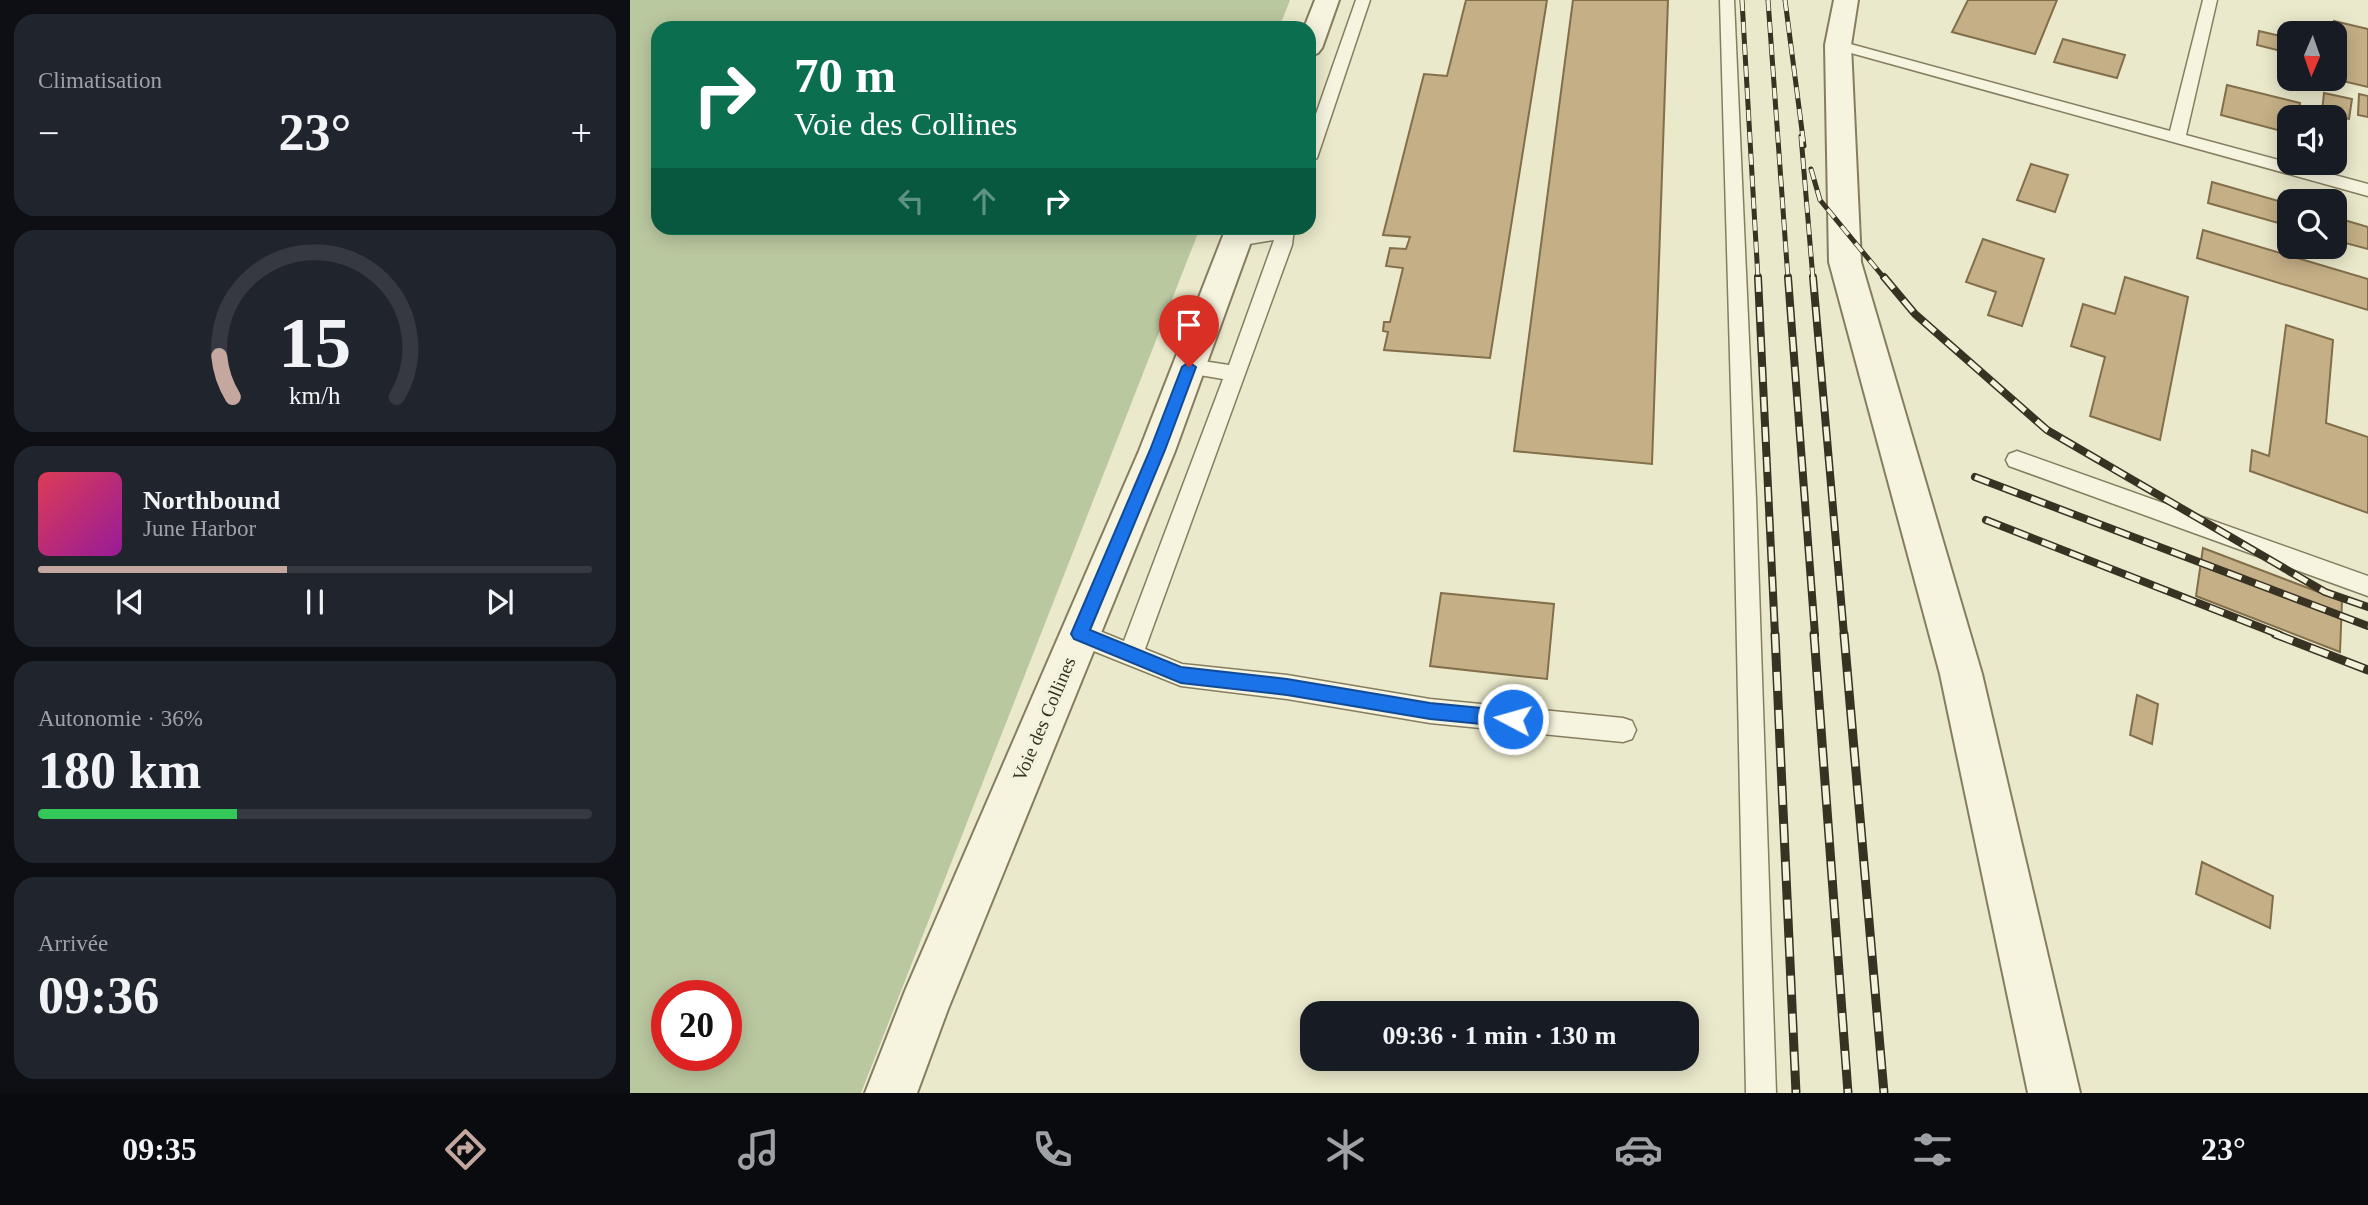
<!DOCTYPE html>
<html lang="fr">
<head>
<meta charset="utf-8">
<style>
	:root { --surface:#171b24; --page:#20242c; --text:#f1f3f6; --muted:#9ea1a6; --line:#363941; --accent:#c4a8a0 }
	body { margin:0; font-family:"Times New Roman",serif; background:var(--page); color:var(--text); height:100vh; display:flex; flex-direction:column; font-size:26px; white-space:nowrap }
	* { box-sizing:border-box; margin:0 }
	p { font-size:23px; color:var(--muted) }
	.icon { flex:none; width:38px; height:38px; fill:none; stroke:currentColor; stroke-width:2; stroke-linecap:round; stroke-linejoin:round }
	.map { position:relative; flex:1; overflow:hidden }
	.side { display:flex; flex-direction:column; gap:14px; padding:14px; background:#0d0f14; width:630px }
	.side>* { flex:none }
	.top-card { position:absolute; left:21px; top:21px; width:665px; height:214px; border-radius:21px; box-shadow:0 4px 18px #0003; background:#0b6e4f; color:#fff; overflow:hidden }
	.needle { width:46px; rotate:182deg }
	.tools { position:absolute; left:1647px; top:21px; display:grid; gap:14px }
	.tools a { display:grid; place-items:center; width:70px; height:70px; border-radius:14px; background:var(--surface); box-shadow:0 4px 18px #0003; font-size:35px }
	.speed { position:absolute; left:21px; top:980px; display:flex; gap:14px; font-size:35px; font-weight:700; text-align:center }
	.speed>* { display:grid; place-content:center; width:91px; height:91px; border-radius:50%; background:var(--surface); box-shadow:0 4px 18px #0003; line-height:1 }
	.speed .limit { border:10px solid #d22; background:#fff; color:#111 }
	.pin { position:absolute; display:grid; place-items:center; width:60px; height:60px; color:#fff; margin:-72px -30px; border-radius:50% 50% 50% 0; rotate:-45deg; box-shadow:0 0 7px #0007 }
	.pin .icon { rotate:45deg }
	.me { position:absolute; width:77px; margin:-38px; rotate:276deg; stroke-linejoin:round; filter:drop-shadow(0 0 5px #0008) }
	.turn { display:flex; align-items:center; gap:24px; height:147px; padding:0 28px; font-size:32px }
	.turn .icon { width:91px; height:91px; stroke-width:2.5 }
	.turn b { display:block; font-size:49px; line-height:60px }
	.lanes { display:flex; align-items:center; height:66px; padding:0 28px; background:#0003; justify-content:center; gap:35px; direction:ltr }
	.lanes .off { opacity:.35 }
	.big { font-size:52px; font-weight:700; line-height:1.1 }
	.side .card { flex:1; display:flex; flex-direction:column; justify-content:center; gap:10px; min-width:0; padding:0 24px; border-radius:21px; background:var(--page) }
	.side .dial { align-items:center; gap:0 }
	.dial svg { height:182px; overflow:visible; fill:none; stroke:var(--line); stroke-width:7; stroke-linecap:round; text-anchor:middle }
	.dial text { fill:var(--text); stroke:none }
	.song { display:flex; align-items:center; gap:21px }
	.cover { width:84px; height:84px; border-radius:10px; background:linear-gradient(135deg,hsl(350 70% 55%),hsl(300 70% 35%)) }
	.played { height:7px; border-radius:4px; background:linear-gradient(90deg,var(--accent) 45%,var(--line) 45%) }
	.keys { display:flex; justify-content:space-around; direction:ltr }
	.heat { display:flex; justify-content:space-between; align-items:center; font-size:38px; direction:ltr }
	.charge { height:10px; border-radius:5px; background:linear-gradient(90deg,#34c759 36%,var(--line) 0) }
	.trip { position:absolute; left:670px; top:1001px; width:399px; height:70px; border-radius:21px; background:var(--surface); box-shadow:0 4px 18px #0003; font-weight:700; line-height:70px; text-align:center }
	.dock { display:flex; height:112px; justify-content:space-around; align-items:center; background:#090b0e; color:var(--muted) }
	.dock .icon { width:49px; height:49px }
	.dock .active { color:var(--accent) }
	.dock b { font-size:32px; color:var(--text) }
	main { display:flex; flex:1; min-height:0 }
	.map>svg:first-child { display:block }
</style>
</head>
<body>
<main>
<section class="side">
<div class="card"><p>Climatisation</p>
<div class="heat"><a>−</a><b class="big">23°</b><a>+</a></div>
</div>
<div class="card dial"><svg viewBox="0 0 100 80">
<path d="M14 69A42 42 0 1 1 86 69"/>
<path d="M14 69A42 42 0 0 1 8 51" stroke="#c4a8a0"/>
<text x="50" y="56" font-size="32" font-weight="700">15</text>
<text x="50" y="72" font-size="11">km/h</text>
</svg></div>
<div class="card">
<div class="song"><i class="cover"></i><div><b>Northbound</b><p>June Harbor</p></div></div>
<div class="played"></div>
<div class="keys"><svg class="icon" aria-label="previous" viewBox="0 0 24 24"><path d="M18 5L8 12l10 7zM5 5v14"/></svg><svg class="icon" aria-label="pause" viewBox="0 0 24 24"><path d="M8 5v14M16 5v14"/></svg><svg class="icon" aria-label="next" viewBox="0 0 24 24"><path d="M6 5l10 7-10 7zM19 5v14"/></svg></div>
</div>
<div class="card"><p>Autonomie · 36%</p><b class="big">180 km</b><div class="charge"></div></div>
<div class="card"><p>Arrivée</p><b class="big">09:36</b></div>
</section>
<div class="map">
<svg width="1738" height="1093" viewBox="0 0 1738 1093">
	<rect width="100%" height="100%" fill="#eae9cb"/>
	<path fill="#bac8a0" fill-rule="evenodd" d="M0 0H660L649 28H28V228H570L231 1093H0ZM37 996H96V1055H37Z"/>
	<path fill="#c4af86" stroke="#826e4a" stroke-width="2" d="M836 0H917L860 358 754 350 758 332 753 331 754 322H760L773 268 756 266 760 248 776 249 780 237 753 235 794 74 817 76Z
		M943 0H1038L1022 464 884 451Z
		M1338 0H1427L1405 54 1322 32Z
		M1704 21 1738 29V87L1704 79Z
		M1629 31 1659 38V53L1627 45Z
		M1433 39 1495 55 1487 78 1424 62Z
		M1597 85 1670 103 1668 117H1659V133L1591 115Z
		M1694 93 1722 99 1719 119 1692 112Z
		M1729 94 1738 96V117L1728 115Z
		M1401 164 1438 175 1425 212 1387 200Z
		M1582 182 1659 204V226L1578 203Z
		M1704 217 1738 227V249L1704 240Z
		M1573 230 1738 279V310L1567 258Z
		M1353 239 1414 259 1392 326 1358 315 1366 292 1336 282Z
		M1495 277 1558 297 1530 440 1460 416 1475 357 1441 346 1453 304 1485 314Z
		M1656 325 1703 340 1696 423 1738 437V513L1620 471 1622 450 1639 456Z
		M1573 548 1712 601 1710 652 1566 596Z
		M811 593 924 604 917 679 800 666Z
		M1507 695 1528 704 1522 744 1500 735Z
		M1572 862 1643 896 1640 928 1566 894Z"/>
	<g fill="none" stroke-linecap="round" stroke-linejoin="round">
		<g stroke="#867d61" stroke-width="3">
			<path id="lane" d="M726 0H740L687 158 679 163V134Z
				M1090 0H1104L1126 499 1146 1093H1116L1104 499Z
				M1573 0H1587L1556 135 1738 184V196L1203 48 1200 45 1208 40 1213 42 1540 131Z
				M643 228H664L662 245 515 649 552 664 657 675 800 699 993 718 1002 721 1006 730 1002 739 993 742 800 723 657 699 551 686 441 642 438 634 441 626 450 623 494 641 593 379 552 372 549 367 552 362 559 359 599 365 644 240 607 246 601 244 598 240 601 236Z
				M1387 451 1738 576V596L1379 466 1376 460 1379 454Z"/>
		</g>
		<g stroke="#867d61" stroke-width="4">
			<path id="street" d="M685 0H709L692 48 688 53 679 56V28H674Z
				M1204 0H1228L1221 45 1231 262 1352 674 1450 1093H1398L1310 674 1199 262 1195 45Z
				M596 228H626L545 451 318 1009 287 1093H235L275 991 509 451Z"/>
		</g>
		<use href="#lane" fill="#f6f4de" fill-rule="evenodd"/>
		<use href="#street" fill="#f6f4de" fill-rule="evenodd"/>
		<g stroke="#383223" stroke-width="5">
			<path id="rail-far2" d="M1112 0 1128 279
				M1138 0 1158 279
				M1155 0 1174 146
				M1171 136 1183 279
				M1181 169 1190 200 1255 279"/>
		</g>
		<g stroke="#383223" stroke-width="8">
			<path id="rail-far1" d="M1128 277 1145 635
				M1158 277 1185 635
				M1183 277 1214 635
				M1254 277 1285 314 1417 430 1695 592 1738 607
				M1345 477 1738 626
				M1356 520 1650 635"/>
		</g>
		<g stroke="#383223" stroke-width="9">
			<path id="rail" d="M1145 634 1166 1093
				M1184 634 1218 1093
				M1214 634 1254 1093
				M1645 634 1738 670"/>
		</g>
		<use href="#rail-far2" stroke="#f3f2da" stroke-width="3.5" stroke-dasharray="11" stroke-linecap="butt"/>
		<use href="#rail-far1" stroke="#f3f2da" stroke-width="5" stroke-dasharray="15" stroke-linecap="butt"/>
		<use href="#rail" stroke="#f3f2da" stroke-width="6" stroke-dasharray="19" stroke-linecap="butt"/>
	</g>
	<path fill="#1a73e8" stroke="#114b97" stroke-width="2" d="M559 362 566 367 535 450 460 630 551 667 657 679 800 703 883 711 889 713 892 719 889 725 883 727 800 719 657 695 551 683 444 639 441 634 520 450 552 367Z"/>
	<g text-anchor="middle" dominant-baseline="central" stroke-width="7" stroke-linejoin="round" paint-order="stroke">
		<g font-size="19" fill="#383223" stroke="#f3f2da">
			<text transform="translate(414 719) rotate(-67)">Voie des Collines</text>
		</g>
	</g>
</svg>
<div class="tools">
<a><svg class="needle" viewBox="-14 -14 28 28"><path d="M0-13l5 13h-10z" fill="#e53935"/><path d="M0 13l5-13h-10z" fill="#9ea1a6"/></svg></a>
<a><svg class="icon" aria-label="sound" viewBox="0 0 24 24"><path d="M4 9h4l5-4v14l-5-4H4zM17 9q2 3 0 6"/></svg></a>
<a><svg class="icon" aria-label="search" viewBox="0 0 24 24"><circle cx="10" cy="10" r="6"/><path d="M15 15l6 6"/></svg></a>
</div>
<div class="speed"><div class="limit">20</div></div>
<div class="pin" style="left:559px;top:367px;background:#d93025"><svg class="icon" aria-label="arrive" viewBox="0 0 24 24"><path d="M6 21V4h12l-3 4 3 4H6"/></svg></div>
<svg class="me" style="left:883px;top:719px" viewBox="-20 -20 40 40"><circle r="17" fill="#1a73e8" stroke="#fff" stroke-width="3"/><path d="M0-11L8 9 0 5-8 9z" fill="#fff"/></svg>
<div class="trip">09:36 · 1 min · 130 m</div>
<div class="top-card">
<div class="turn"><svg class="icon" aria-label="right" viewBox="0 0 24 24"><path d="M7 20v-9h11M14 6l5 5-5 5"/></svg><div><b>70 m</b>Voie des Collines</div></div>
<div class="lanes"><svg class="icon off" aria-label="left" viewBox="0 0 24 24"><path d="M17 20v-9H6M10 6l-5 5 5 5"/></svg><svg class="icon off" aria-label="ahead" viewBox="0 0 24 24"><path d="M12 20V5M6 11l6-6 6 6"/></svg><svg class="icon" aria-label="right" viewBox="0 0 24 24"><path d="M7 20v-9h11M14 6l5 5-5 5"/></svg></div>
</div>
</div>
</main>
<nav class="dock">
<b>09:35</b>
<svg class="icon active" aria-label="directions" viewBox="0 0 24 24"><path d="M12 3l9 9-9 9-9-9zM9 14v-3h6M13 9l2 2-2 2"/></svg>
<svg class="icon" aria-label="music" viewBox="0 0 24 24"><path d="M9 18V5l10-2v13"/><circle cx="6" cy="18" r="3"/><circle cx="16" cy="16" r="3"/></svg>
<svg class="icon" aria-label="phone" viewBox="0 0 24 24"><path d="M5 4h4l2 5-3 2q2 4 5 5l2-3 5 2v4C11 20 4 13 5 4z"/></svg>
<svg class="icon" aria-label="climate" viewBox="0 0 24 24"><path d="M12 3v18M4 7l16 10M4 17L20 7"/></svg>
<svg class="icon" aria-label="car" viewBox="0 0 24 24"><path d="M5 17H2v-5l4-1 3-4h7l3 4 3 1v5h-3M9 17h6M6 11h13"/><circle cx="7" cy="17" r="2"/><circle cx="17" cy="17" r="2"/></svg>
<svg class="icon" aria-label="filters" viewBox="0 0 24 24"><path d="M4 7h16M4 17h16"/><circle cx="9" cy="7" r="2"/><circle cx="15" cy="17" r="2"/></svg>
<b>23°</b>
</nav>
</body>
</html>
